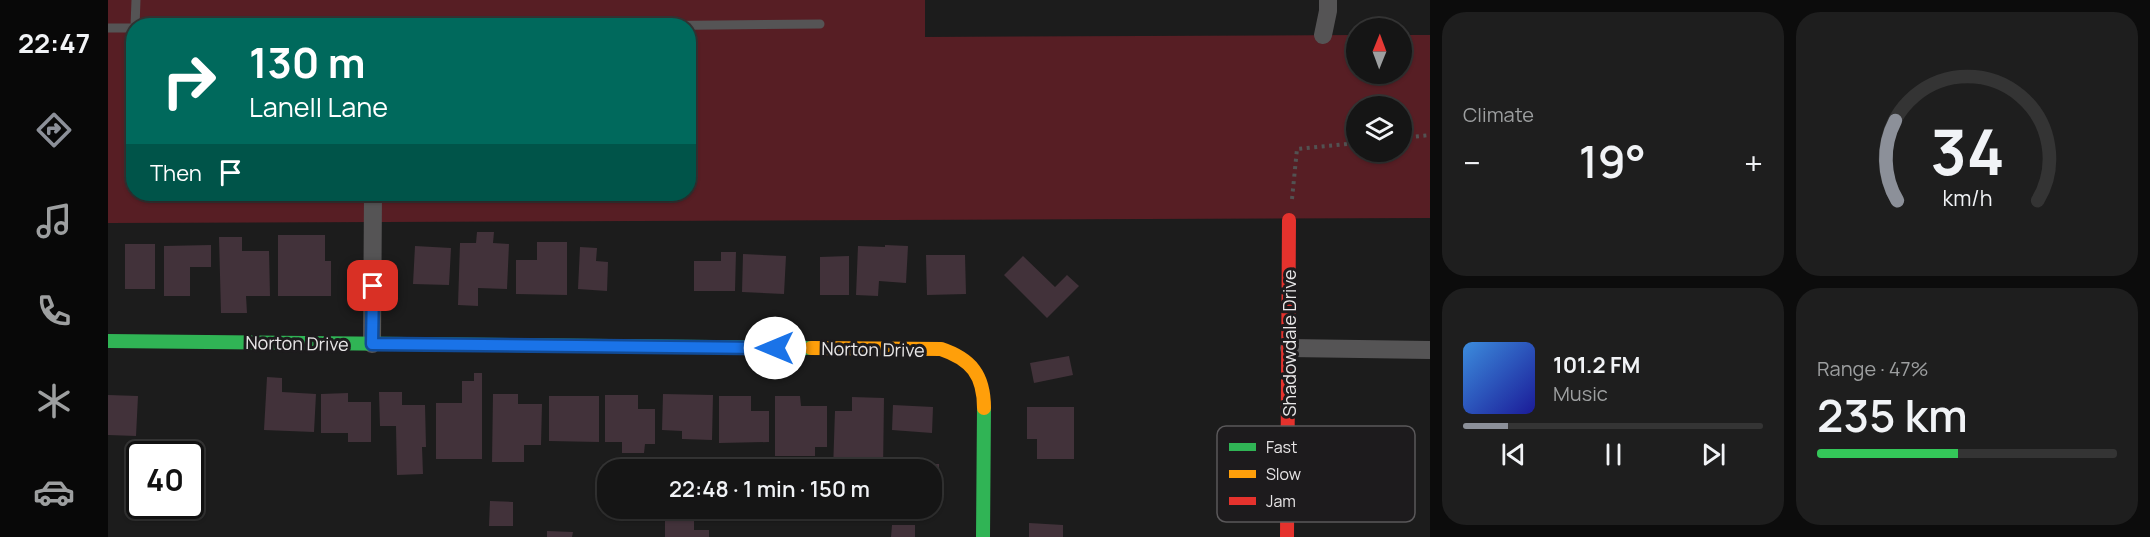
<!DOCTYPE html>
<html lang="en">
<head>
<meta charset="utf-8">
<style>
	:root { --surface:#151515; --page:#1e1e1e; --text:#f1f3f6; --muted:#9d9fa0; --line:#343434; --accent:#8c9099 }
	body { margin:0; font-family:Manrope,sans-serif; background:var(--page); color:var(--text); height:100vh; display:flex; flex-direction:column; font-size:22px; white-space:nowrap }
	* { box-sizing:border-box; margin:0 }
	p { font-size:20px; color:var(--muted) }
	.icon { flex:none; width:33px; height:33px; fill:none; stroke:currentColor; stroke-width:2; stroke-linecap:round; stroke-linejoin:round }
	.map { position:relative; flex:1; overflow:hidden }
	.drawer { display:flex; flex-direction:column; gap:12px; padding:12px; background:#0c0c0c; width:720px }
	.drawer>* { flex:none }
	.banner { position:absolute; left:18px; top:18px; width:570px; height:183px; border-radius:24px; box-shadow:0 2px 4px #0004,0 0 0 2px var(--line); background:#00695c; color:#fff; overflow:hidden }
	.needle { width:39px; rotate:1deg }
	.controls { position:absolute; left:1238px; top:18px; display:grid; gap:12px }
	.controls a { display:grid; place-items:center; width:66px; height:66px; border-radius:50%; background:var(--surface); box-shadow:0 2px 4px #0004,0 0 0 2px var(--line); font-size:30px }
	.speed { position:absolute; left:18px; top:441px; display:flex; gap:12px; font-size:30px; font-weight:700; text-align:center }
	.speed>* { display:grid; place-content:center; width:78px; height:78px; border-radius:50%; background:var(--surface); box-shadow:0 2px 4px #0004,0 0 0 2px var(--line); line-height:1 }
	.speed .limit { border:3px solid #111; border-radius:9px; background:#fff; color:#111 }
	.pin { position:absolute; display:grid; place-items:center; width:51px; height:51px; color:#fff; margin:-26px; border-radius:12px; box-shadow:0 3px 9px #0006 }
	.me { position:absolute; width:66px; margin:-33px; rotate:270deg; stroke-linejoin:round; filter:drop-shadow(0 0 4px #0008) }
	.turn { display:flex; align-items:center; gap:21px; height:126px; padding:0 24px; font-size:27px }
	.turn .icon { width:78px; height:78px; stroke-width:2.5 }
	.turn b { display:block; font-size:42px; line-height:51px }
	.then { display:flex; align-items:center; height:57px; padding:0 24px; background:#0003; gap:12px; font-size:22px }
	.big { font-size:45px; font-weight:600; line-height:1.1 }
	.drawer .card { flex:1; display:flex; flex-direction:column; justify-content:center; gap:9px; min-width:0; padding:0 21px; border-radius:24px; background:var(--page) }
	.drawer .dial { align-items:center; gap:0 }
	.dial svg { height:156px; overflow:visible; fill:none; stroke:var(--line); stroke-width:7; stroke-linecap:round; text-anchor:middle }
	.dial text { fill:var(--text); stroke:none }
	.song { display:flex; align-items:center; gap:18px }
	.cover { width:72px; height:72px; border-radius:9px; background:linear-gradient(135deg,hsl(210 70% 55%),hsl(240 70% 35%)) }
	.played { height:6px; border-radius:3px; background:linear-gradient(90deg,var(--accent) 15%,var(--line) 15%) }
	.keys { display:flex; justify-content:space-around; direction:ltr }
	.heat { display:flex; justify-content:space-between; align-items:center; font-size:33px; direction:ltr }
	.charge { height:9px; border-radius:4px; background:linear-gradient(90deg,#34c759 47%,var(--line) 0) }
	.drawer .tiles { flex:1; display:grid; gap:12px; grid-template-columns:repeat(2,1fr) }
	.trip { position:absolute; left:489px; top:459px; width:345px; height:60px; border-radius:24px; background:var(--surface); box-shadow:0 2px 4px #0004,0 0 0 2px var(--line); font-weight:600; line-height:60px; text-align:center }
	main { display:flex; flex:1; min-height:0 }
	.dock { display:flex; flex-direction:column; width:108px; justify-content:space-around; align-items:center; background:#080808; color:var(--muted) }
	.dock .icon { width:42px; height:42px }
	.dock .selected { color:var(--accent) }
	.dock b { font-size:27px; color:var(--text) }
	.map>svg:first-child { display:block }
</style>
</head>
<body>
<main>
<nav class="dock">
<b>22:47</b>
<svg class="icon selected" aria-label="directions" viewBox="0 0 24 24"><path d="M12 3l9 9-9 9-9-9zM9 14v-3h6M13 9l2 2-2 2"/></svg>
<svg class="icon" aria-label="music" viewBox="0 0 24 24"><path d="M9 18V5l10-2v13"/><circle cx="6" cy="18" r="3"/><circle cx="16" cy="16" r="3"/></svg>
<svg class="icon" aria-label="phone" viewBox="0 0 24 24"><path d="M5 4h4l2 5-3 2q2 4 5 5l2-3 5 2v4C11 20 4 13 5 4z"/></svg>
<svg class="icon" aria-label="climate" viewBox="0 0 24 24"><path d="M12 3v18M4 7l16 10M4 17L20 7"/></svg>
<svg class="icon" aria-label="car" viewBox="0 0 24 24"><path d="M5 17H2v-5l4-1 3-4h7l3 4 3 1v5h-3M9 17h6M6 11h13"/><circle cx="7" cy="17" r="2"/><circle cx="17" cy="17" r="2"/></svg>
</nav>
<div class="map">
<svg width="1322" height="537" viewBox="0 0 1322 537">
	<rect width="100%" height="100%" fill="#1c1c1c"/>
	<path fill="#571e24" fill-rule="evenodd" d="M0 0H817V37L1248 35V74H1293V35H1322V218L0 223ZM26 26H580V194H26ZM1248 106H1293V152H1248Z"/>
	<path fill="#42323a" d="M369 232H386L385 243 401 244 399 289 370 288V306L350 305 352 243H368Z
		M170 235H217V261H223V296H170Z
		M111 237H134V251H161L162 296H138L139 313H113Z
		M429 242H459V295L408 294V260H429Z
		M17 244H47V289H17Z
		M103 245V267H82V296H56V246Z
		M777 245 800 246 798 283 771 281 770 296 748 295 750 246 777 247Z
		M307 246 343 248 341 285 305 284Z
		M472 247 489 248 488 261 500 262 499 291 470 289Z
		M613 252H628L627 291H586V261H613Z
		M635 254 678 256 676 294 634 292Z
		M818 255H857L858 294 819 295Z
		M741 256V295H712V257Z
		M915 256 947 287 959 275 971 286 939 318 896 275Z
		M961 356 965 375 926 383 922 363Z
		M366 373H374V459H328V403H354V381H366Z
		M159 377 174 378V392L208 394 206 432 156 430Z
		M271 392H294V405H317L318 447H314L315 474 289 475 288 426H272Z
		M240 393V402H263V442H240V433H213V394Z
		M385 394H410V404H434L433 445H416V462H384Z
		M555 394 605 395 604 440 574 439V431L554 430Z
		M0 395 30 396 28 436 0 435Z
		M497 395H530V409H547V444H537L536 453H514V442H497Z
		M441 396H491V442L441 441Z
		M611 396H643V411H661V442L611 443Z
		M667 396H692L693 406H719V447H707V456H667Z
		M744 397 776 398 775 470H725L727 411H744Z
		M785 405 825 407 824 433 784 430Z
		M919 407H966V459H929V439H919Z
		M808 464H831V483H824V470H808Z
		M382 501 405 502V526H381Z
		M557 520 586 521V530H601V537H557Z
		M921 523 955 525V537H921Z
		M784 525H807V537H783Z
		M439 531 465 532 464 537H439Z"/>
	<g fill="none" stroke-linecap="round" stroke-linejoin="round">
		<path stroke="#525252" stroke-width="4" stroke-dasharray="3 4.5" stroke-linecap="butt" d="M1293 138 1322 135
			M1184 199 1189 149 1248 143"/>
		<path stroke="#555455" stroke-width="9" d="M27 26 28 0
			M515 26 712 24
			M0 28H26"/>
		<path stroke="#555455" stroke-width="18" d="M1215 35 1220 11V0
			M264 344 265 194
			M1181 348 1322 350"/>
		<path stroke="#30b455" stroke-width="14" d="M0 341 703 348
			M875 537 876 408"/>
		<path stroke="#ff9f0a" stroke-width="14" d="M703 348 833 349C863 359 876 375 876 408"/>
		<path stroke="#e5322d" stroke-width="14" d="M1179 537 1181 220"/>
	</g>
	<g fill="none" stroke-linecap="round" stroke-linejoin="round">
		<g stroke="#114b97" stroke-width="15">
			<path id="route" d="M265 286 264 344 667 348"/>
		</g>
		<use href="#route" stroke="#1a73e8" stroke-width="10"/>
	</g>
	<g text-anchor="middle" dominant-baseline="central" stroke-width="6" stroke-linejoin="round" paint-order="stroke">
		<g font-size="18" fill="#e8e6e7" stroke="#1d1b1d">
			<text transform="translate(189 343) rotate(1)">Norton Drive</text>
			<text transform="translate(1181 343) rotate(-90)">Shadowdale Drive</text>
			<text transform="translate(765 349) rotate(1)">Norton Drive</text>
		</g>
	</g>
	<rect x="1109" y="426" width="198" height="96" rx="9" fill="#1d1b1d" stroke="#5a585a" stroke-width="1.5"/>
	<rect x="1121" y="443" width="27" height="8" fill="#30b455"/>
	<rect x="1121" y="470" width="27" height="8" fill="#ff9f0a"/>
	<rect x="1121" y="497" width="27" height="8" fill="#e5322d"/>
	<g font-size="16" fill="#e8e6e7">
		<text x="1158" y="453">Fast</text>
		<text x="1158" y="480">Slow</text>
		<text x="1158" y="507">Jam</text>
	</g>
</svg>
<div class="controls">
<a><svg class="needle" viewBox="-14 -14 28 28"><path d="M0-13l5 13h-10z" fill="#e53935"/><path d="M0 13l5-13h-10z" fill="#9d9fa0"/></svg></a>
<a><svg class="icon" aria-label="layers" viewBox="0 0 24 24"><path d="M12 4l9 5-9 5-9-5zM3 14l9 5 9-5"/></svg></a>
</div>
<div class="speed"><div class="limit">40</div></div>
<div class="pin" style="left:265px;top:286px;background:#d93025"><svg class="icon" aria-label="arrive" viewBox="0 0 24 24"><path d="M6 21V4h12l-3 4 3 4H6"/></svg></div>
<svg class="me" style="left:667px;top:348px" viewBox="-20 -20 40 40"><circle r="19" fill="#fff"/><path d="M0-13L10 11 0 6-10 11z" fill="#1a73e8"/></svg>
<div class="trip">22:48 · 1 min · 150 m</div>
<div class="banner">
<div class="turn"><svg class="icon" aria-label="right" viewBox="0 0 24 24"><path d="M7 20v-9h11M14 6l5 5-5 5"/></svg><div><b>130 m</b>Lanell Lane</div></div>
<div class="then">Then<svg class="icon" aria-label="arrive" viewBox="0 0 24 24"><path d="M6 21V4h12l-3 4 3 4H6"/></svg></div>
</div>
</div>
<section class="drawer">
<div class="tiles">
<div class="card"><p>Climate</p>
<div class="heat"><a>−</a><b class="big">19°</b><a>+</a></div>
</div>
<div class="card dial"><svg viewBox="0 0 100 80">
<path d="M14 69A42 42 0 1 1 86 69"/>
<path d="M14 69A42 42 0 0 1 13 28" stroke="#8c9099"/>
<text x="50" y="56" font-size="32" font-weight="700">34</text>
<text x="50" y="72" font-size="11">km/h</text>
</svg></div>
<div class="card">
<div class="song"><i class="cover"></i><div><b>101.2 FM</b><p>Music</p></div></div>
<div class="played"></div>
<div class="keys"><svg class="icon" aria-label="previous" viewBox="0 0 24 24"><path d="M18 5L8 12l10 7zM5 5v14"/></svg><svg class="icon" aria-label="pause" viewBox="0 0 24 24"><path d="M8 5v14M16 5v14"/></svg><svg class="icon" aria-label="next" viewBox="0 0 24 24"><path d="M6 5l10 7-10 7zM19 5v14"/></svg></div>
</div>
<div class="card"><p>Range · 47%</p><b class="big">235 km</b><div class="charge"></div></div>
</div>
</section>
</main>
</body>
</html>
